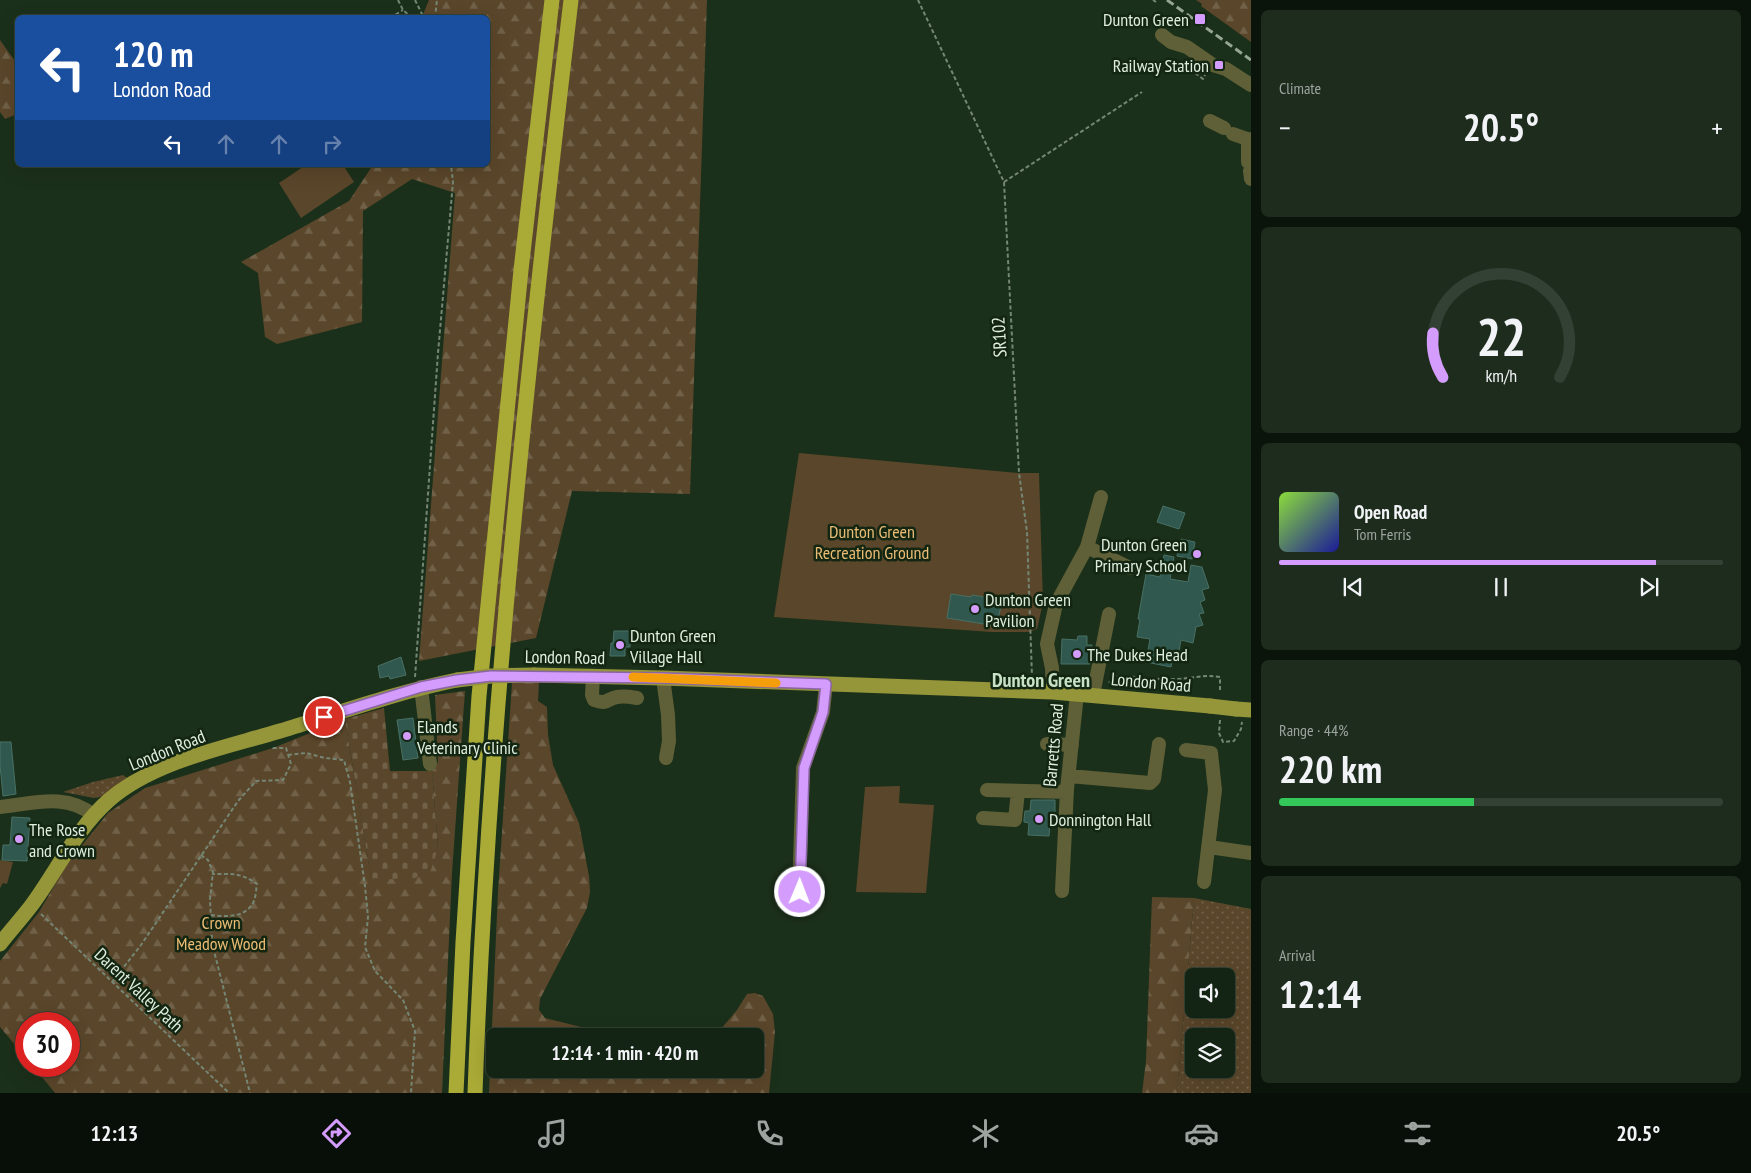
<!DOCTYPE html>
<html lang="en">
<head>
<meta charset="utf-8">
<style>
	:root { --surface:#142414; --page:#1d2c1d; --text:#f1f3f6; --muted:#9da4a0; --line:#334134; --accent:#d49cfc }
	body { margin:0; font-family:"PT Sans Narrow",sans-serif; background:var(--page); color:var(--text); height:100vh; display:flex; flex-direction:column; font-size:19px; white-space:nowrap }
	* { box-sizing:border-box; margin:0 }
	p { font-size:16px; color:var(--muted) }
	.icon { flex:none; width:28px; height:28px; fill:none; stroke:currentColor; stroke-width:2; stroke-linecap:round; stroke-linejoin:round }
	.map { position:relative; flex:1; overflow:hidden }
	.drawer { display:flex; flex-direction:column; gap:10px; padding:10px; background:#0b140b; width:500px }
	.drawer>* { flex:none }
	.banner { position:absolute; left:15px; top:15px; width:475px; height:152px; border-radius:8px; box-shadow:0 5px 20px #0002,0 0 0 1px var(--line); background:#1a4fa0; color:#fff; overflow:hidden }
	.fabs { position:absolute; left:1185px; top:968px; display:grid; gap:10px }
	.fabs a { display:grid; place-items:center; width:50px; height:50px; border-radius:8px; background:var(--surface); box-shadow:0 5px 20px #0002,0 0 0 1px var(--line); font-size:25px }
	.speed { position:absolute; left:15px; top:1012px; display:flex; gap:10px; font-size:25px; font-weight:700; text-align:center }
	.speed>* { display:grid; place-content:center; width:65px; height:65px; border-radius:50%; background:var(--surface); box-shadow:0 5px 20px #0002,0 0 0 1px var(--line); line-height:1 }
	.speed .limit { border:8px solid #d22; background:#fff; color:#111 }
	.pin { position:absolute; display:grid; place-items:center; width:42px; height:42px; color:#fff; margin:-21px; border:2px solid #fff; border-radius:50%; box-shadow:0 1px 5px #0007 }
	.me { position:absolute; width:55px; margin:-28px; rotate:1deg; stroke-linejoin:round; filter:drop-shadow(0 0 4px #0008) }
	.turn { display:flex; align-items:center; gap:18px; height:105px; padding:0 15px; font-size:22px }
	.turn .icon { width:65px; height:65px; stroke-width:2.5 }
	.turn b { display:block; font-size:35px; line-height:42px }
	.lanes { display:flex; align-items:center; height:48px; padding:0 15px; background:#0003; justify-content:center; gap:25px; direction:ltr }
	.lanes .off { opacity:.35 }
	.big { font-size:38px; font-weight:600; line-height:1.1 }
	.drawer .widget { flex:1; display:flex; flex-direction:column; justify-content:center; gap:8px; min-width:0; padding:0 18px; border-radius:8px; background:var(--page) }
	.drawer .dial { align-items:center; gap:0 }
	.dial svg { height:130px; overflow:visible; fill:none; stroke:var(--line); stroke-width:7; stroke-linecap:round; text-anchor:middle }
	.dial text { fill:var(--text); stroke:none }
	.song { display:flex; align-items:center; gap:15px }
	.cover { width:60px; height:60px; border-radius:8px; background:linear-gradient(135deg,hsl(90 70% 55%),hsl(240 70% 35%)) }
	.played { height:5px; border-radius:2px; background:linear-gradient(90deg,var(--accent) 85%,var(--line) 85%) }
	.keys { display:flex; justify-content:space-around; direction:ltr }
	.heat { display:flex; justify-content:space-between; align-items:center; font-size:28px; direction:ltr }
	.charge { height:8px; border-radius:4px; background:linear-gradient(90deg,#34c759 44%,var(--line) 0) }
	.trip { position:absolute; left:486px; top:1028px; width:278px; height:50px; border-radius:8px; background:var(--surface); box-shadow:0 5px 20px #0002,0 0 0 1px var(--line); font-weight:600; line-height:50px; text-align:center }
	.dock { display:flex; height:80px; justify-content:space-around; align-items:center; background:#080e08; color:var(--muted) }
	.dock .icon { width:35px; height:35px }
	.dock .selected { color:var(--accent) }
	.dock b { font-size:22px; color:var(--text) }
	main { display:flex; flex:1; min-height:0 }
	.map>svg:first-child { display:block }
</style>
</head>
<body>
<main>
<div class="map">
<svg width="1251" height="1093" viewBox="0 0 1251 1093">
	<defs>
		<pattern id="grass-dots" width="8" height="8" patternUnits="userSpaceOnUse" patternTransform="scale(1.25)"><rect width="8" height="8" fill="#5a462a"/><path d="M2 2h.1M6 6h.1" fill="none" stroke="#716148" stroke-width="1.8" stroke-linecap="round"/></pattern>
		<pattern id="forest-firs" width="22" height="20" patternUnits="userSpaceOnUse" patternTransform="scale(1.25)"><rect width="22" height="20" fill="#5a462a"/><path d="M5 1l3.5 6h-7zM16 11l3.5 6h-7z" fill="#716148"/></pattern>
		<pattern id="cemetery-stones" width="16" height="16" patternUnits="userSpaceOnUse" patternTransform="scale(1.25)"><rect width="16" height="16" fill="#5a462a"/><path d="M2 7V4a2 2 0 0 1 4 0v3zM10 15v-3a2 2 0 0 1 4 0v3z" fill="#716148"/></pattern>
	</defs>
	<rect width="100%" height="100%" fill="#1b301a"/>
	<path fill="url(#grass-dots)" fill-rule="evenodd" d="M123 775 127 778 104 796 94 798 63 792 93 782Z
		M1194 898 1251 909V1093H1177ZM1194 976H1226V1009H1194ZM1194 1036H1226V1069H1194Z"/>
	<path fill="url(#forest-firs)" d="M429 0H707L690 494 572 491 536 638 419 661 455 193 412 179 363 211 362 322 277 344 265 337 258 273 241 262 349 201 373 165H488V18L422 17Z
		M1196 0H1251V42L1201 6 1202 4Z
		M0 40 17 64V114L5 119 0 112Z
		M539 681 538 701 547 707 548 735 553 765 579 823 589 876 590 892 587 908 540 999 539 1010 545 1018 581 1027 635 1030 654 1036H495V1069H755V1036H715L737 1010 747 994 755 993 763 996 773 1014 775 1032 769 1093H489L498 892 512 683Z
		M465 691 452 873 442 1093H55L33 1066H69V1024H26V1058L0 1027V961L39 912 67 864 108 813 145 788 273 748 345 719 371 877 438 848 432 771 438 762 435 695Z
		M1152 897 1194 898 1177 1093H1142L1146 1061Z"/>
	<path fill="url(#cemetery-stones)" d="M384 708 390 771H432L438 848 430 873 408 880 371 878 345 719Z"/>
	<path fill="#5a462a" d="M306 165H343L354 182 301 218 279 183Z
		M799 453 1019 473H1039L1043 603 1037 629 1029 632H992L774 617Z
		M900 786 899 803 934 805 926 893 856 892 865 787Z
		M0 860 13 862 7 884 3 883 0 888Z"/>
	<path fill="#31584e" stroke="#487065" d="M1163 506 1185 513 1179 529 1157 522Z
		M1181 539 1195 542 1192 559 1177 556Z
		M1164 555 1174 557 1170 579 1188 582 1191 565 1202 567 1209 588 1202 590 1205 600 1200 602 1204 613 1199 614 1203 625 1196 627 1193 643 1181 640 1178 656 1173 655 1171 667 1146 662 1150 639 1137 637 1140 619H1138L1146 574 1160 577Z
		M951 594 971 597 972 595 1002 600 997 626 947 618Z
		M614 631H631L630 647H625V656H610L611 643H613Z
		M1078 636H1087V645H1092L1090 664H1061L1062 639 1077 640Z
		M401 657 406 675 390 679 389 676 380 678 378 666Z
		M413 718 418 758 403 760 397 720Z
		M0 742H11L16 794 3 796 0 765Z
		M1031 800H1055V824L1050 823 1049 836 1028 835 1029 823 1024 822V819L1025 811H1030Z
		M12 817 30 818 27 861 2 860 3 845H10Z"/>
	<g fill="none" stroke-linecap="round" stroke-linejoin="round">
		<path stroke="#758774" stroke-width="2" stroke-dasharray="4 2.5" stroke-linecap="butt" d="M398 0 403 10 412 18
			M415 0 424 18
			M918 0 1004 182 1019 473 1027 532 1032 677
			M1153 0 1156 2
			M390 18 403 10
			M435 18 437 0
			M1180 67 1183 64 1203 79 1205 75
			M1004 182 1142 92
			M415 677 438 353 453 182 451 165
			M1109 683 1115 676C1135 676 1155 680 1174 679 1191 679 1203 674 1220 677V692
			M1220 720 1219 733 1223 742 1234 741 1241 729 1242 722
			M288 755 306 753 325 758 344 760 350 782 365 886 368 917 365 947 375 971 403 1000 415 1031 411 1093
			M201 855 208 860 213 872 210 899 212 943 250 1093
			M41 914 229 1093
			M211 915C227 917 246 918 254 901 256 896 256 889 257 884 240 872 232 874 212 874
			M112 982 141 945 238 801 256 781 283 780 291 764 286 748H273L272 746"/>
		<path stroke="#5f6037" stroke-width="14" d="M1162 35 1171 42 1187 47 1213 65 1226 69 1251 85
			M1210 121 1224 128
			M1233 134 1250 140
			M1248 162V146L1251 139
			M1250 171 1251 179
			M1087 547 1130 568
			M593 676 592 695 594 700C608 705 606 699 617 697 623 696 631 697 637 698
			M663 678 668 715 669 741 666 758
			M421 687 430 764
			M1053 692 1052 668 1047 644 1056 604 1087 547 1101 497
			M1093 695 1109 614
			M1047 744 1072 745
			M1186 750 1211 753 1215 790 1204 882
			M1069 776 1150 783 1154 779 1159 744
			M987 790 1067 792
			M0 807C32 804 66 792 93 815
			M983 818 1015 820 1018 791
			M1209 847 1251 853
			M1062 891 1067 789 1077 694
			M799 892 803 768 823 712 826 684"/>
		<path stroke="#959539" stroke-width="15" d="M534 675 663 678 1053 692 1210 706
			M1236 709 1251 710
			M0 944C10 931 21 919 31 906 57 871 76 829 109 800 154 761 224 748 280 731 339 713 397 692 457 680"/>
		<path stroke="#aaaa37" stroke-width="15" d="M456 1093 463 942 479 696 521 270 552 0
			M475 1093C488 727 528 363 571 0"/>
		<path stroke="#95a694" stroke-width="3" stroke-dasharray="8 4" stroke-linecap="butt" d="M1167 0 1251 60"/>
		<path stroke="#959539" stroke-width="15" d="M457 680 491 676 534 675
			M1210 706 1236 709"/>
	</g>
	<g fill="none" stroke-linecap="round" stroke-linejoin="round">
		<g stroke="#8a65a4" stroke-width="12">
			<path id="route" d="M324 717 421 687 457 680 491 676 663 678 826 684 823 712 804 768 800 892"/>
		</g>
		<use href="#route" stroke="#d49cfc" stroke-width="9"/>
		<path stroke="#f59e0b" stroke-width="9" d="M633 677 776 683"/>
	</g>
	<g fill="#d49cfc" stroke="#122611" stroke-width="2">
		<rect x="1194" y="13" width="12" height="12" rx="2.5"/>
		<rect x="1214" y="60" width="10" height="10" rx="2.5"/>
		<circle cx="1197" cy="554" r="5"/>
		<circle cx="975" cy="609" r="5"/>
		<circle cx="620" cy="645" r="5"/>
		<circle cx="1077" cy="654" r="5"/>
		<circle cx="407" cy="736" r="5"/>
		<circle cx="1039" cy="819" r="5"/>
		<circle cx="19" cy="839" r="5"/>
	</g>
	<g text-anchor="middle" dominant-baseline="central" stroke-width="5" stroke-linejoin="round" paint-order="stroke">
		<g font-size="18" fill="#e0eedf" stroke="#122611" text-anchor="start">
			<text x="1189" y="19" text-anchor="end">Dunton Green</text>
			<text x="1209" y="65" text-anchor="end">Railway Station</text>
			<text x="1187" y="544" text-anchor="end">Dunton Green<tspan x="1187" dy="21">Primary School</tspan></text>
			<text x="985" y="599">Dunton Green<tspan x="985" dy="21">Pavilion</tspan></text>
			<text x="630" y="635">Dunton Green<tspan x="630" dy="21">Village Hall</tspan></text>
			<text x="1087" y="654">The Dukes Head</text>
			<text x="417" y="726">Elands<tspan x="417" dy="21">Veterinary Clinic</tspan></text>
			<text x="1049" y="819">Donnington Hall</text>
			<text x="29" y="829">The Rose<tspan x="29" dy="21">and Crown</tspan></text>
		</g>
		<g font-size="18" fill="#e0eedf" stroke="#122611">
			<text transform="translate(999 337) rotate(-93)">SR102</text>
			<text transform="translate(565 657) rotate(1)">London Road</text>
			<text transform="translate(1151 682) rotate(5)">London Road</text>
			<text transform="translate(1053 745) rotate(-85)">Barretts Road</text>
			<text transform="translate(167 750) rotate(-22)">London Road</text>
			<text transform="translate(139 990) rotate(43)">Darent Valley Path</text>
		</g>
		<g font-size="18" fill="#ecbc75" stroke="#122611">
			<text x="872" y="531">Dunton Green<tspan x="872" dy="21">Recreation Ground</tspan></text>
			<text x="221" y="922">Crown<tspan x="221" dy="21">Meadow Wood</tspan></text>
		</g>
		<g font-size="20" font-weight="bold" fill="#c8e2c6" stroke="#122611">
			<text x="1041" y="680">Dunton Green</text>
		</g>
	</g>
</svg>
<div class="fabs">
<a><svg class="icon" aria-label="sound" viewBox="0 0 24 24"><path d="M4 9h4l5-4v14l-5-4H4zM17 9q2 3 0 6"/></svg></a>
<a><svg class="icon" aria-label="layers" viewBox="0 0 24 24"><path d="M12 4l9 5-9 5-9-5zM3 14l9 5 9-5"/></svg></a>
</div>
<div class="speed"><div class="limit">30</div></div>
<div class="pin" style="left:324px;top:717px;background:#d93025"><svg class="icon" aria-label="arrive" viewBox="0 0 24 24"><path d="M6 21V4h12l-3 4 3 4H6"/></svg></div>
<svg class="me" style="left:800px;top:892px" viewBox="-20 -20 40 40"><circle r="17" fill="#d49cfc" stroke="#fff" stroke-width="3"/><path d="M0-11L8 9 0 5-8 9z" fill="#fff"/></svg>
<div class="trip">12:14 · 1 min · 420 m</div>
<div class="banner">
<div class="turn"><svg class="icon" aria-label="left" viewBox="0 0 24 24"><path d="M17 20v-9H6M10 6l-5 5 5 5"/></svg><div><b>120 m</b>London Road</div></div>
<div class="lanes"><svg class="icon" aria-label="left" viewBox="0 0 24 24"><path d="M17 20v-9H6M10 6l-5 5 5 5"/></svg><svg class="icon off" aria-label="ahead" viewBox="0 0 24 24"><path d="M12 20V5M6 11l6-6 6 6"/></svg><svg class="icon off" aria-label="ahead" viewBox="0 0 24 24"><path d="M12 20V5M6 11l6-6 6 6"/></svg><svg class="icon off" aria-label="right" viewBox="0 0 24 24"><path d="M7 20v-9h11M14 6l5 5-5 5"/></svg></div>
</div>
</div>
<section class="drawer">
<div class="widget"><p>Climate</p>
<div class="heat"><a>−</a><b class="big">20.5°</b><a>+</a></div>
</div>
<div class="widget dial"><svg viewBox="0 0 100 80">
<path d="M14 69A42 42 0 1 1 86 69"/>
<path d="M14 69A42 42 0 0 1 8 42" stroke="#d49cfc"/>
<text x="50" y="56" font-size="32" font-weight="700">22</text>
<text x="50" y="72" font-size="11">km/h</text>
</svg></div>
<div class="widget">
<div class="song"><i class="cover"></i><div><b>Open Road</b><p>Tom Ferris</p></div></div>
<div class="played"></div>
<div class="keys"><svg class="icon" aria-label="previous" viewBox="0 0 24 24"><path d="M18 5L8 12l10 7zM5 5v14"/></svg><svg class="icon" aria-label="pause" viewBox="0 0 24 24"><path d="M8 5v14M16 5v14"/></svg><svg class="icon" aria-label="next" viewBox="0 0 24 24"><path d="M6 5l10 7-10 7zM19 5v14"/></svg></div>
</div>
<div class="widget"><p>Range · 44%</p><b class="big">220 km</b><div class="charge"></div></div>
<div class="widget"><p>Arrival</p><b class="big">12:14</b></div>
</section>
</main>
<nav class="dock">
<b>12:13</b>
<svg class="icon selected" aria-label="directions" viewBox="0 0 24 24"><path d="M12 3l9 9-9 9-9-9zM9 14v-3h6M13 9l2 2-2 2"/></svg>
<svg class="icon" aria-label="music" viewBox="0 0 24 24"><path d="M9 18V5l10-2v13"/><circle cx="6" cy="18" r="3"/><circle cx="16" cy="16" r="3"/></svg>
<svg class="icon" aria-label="phone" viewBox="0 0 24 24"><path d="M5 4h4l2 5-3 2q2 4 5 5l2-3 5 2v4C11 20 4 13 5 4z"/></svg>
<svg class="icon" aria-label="climate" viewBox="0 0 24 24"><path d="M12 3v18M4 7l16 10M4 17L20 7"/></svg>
<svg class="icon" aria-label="car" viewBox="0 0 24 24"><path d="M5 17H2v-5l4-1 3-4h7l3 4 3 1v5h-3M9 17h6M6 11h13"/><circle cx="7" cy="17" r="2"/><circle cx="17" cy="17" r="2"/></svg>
<svg class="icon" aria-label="filters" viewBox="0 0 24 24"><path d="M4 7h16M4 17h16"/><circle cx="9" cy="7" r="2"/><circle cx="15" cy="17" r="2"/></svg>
<b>20.5°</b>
</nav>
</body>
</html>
